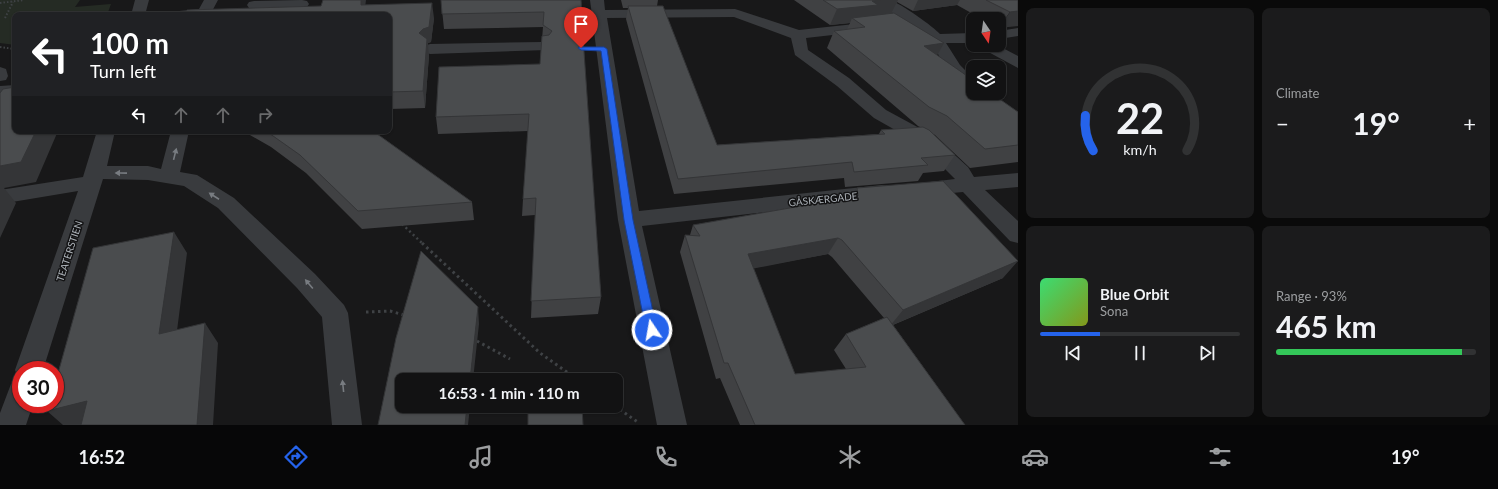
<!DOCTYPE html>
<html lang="en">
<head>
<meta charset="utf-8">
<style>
	:root { --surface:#121213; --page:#1b1b1c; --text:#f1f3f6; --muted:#9c9ea0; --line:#313233; --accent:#2563eb }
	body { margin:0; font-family:Lato,sans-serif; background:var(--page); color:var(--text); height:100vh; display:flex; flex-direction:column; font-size:15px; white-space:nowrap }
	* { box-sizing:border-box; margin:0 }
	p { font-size:13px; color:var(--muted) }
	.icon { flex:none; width:22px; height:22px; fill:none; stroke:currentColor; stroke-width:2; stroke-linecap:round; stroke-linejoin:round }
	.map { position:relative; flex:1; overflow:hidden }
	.sheet { display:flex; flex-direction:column; gap:8px; padding:8px; background:#0a0a0a; width:480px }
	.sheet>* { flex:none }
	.banner { position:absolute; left:12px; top:12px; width:380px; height:122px; border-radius:8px; box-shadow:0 1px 3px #0004,0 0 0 1px var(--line); background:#202124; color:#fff; overflow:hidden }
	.needle { width:26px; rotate:167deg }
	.tools { position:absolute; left:966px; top:12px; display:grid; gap:8px }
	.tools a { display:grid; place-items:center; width:40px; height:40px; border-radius:8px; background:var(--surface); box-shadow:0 1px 3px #0004,0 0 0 1px var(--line); font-size:20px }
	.speed { position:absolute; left:12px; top:361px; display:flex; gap:8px; font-size:20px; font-weight:700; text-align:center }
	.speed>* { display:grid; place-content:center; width:52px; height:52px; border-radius:50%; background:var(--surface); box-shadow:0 1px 3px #0004,0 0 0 1px var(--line); line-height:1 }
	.speed .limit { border:6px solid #d22; background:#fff; color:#111 }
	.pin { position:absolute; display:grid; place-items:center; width:34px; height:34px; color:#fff; margin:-41px -17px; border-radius:50% 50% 50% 0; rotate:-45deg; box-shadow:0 0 4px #0007 }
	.pin .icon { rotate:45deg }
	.me { position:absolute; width:44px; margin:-22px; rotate:348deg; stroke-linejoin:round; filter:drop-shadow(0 0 3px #0008) }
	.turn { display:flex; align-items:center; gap:14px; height:84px; padding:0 12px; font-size:18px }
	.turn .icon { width:52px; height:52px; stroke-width:2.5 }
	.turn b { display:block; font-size:28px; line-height:34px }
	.lanes { display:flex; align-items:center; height:38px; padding:0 12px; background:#0003; justify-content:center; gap:20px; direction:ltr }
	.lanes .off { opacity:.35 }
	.big { font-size:30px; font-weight:700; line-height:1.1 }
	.sheet .card { flex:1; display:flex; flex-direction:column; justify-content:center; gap:6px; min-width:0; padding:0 14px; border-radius:8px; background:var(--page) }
	.sheet .dial { align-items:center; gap:0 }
	.dial svg { height:104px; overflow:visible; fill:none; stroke:var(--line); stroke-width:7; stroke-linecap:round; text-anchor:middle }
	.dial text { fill:var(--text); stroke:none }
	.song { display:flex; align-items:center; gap:12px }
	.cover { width:48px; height:48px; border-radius:6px; background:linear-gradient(135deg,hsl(140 70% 55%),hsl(70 70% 35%)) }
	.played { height:4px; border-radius:2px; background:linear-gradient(90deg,var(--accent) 30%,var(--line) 30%) }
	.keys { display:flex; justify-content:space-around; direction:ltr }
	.heat { display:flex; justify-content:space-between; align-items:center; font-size:22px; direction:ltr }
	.charge { height:6px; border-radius:3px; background:linear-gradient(90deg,#34c759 93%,var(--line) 0) }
	.sheet .tiles { flex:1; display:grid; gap:8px; grid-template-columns:repeat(2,1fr) }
	.trip { position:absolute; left:395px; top:373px; width:228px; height:40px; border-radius:8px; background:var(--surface); box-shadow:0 1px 3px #0004,0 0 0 1px var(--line); font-weight:700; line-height:40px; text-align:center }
	.tabs { display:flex; height:64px; justify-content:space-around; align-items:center; background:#070708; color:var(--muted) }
	.tabs .icon { width:28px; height:28px }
	.tabs .current { color:var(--accent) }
	.tabs b { font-size:18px; color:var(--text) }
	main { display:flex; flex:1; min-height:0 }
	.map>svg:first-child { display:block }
</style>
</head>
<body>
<main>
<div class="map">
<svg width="1018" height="425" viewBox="0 0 1018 425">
	<rect width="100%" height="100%" fill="#181819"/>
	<path fill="#252b24" d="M0 0H80L75 7 111 4 107 15H15V45L0 43Z"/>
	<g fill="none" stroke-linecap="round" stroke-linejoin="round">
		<path stroke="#3f4245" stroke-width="2" stroke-dasharray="1.5 2" stroke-linecap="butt" d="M0 3 24 0
			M5 18 13 2
			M0 47 15 49"/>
		<path stroke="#3f4245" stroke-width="2.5" stroke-dasharray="2 3" stroke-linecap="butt" d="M402 224 423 244"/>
		<path stroke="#3f4245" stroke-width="3" stroke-dasharray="2.5 3.5" stroke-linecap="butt" d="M422 243 540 353 578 380
			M366 312 390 311 404 315
			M477 341 510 359
			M615 406 639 423"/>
		<path fill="#393b3e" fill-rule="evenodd" d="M135 0H149L145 15H131Z
			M204 0H218L210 15H167L169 12 199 9Z
			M302 0 307 1 309 4 307 7 254 9 249 8 247 5 249 2 254 1Z
			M590 0H604L605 10 735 9 799 30 901 19 874 0C879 0 886 0 890 0 900 3 934 27 940 34L973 33V43H946L960 65 973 78V93C951 88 939 50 925 34 922 31 916 28 912 26L806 38 808 50 849 78 886 110 934 136 968 167 974 177 1018 173V187L985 190 1018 221V243L1010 241 963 192 920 196 913 194 909 189 913 184 955 179 920 144 874 118 837 86 795 55 791 38 734 17 607 18 639 211 882 185 889 187 893 192 889 197 882 199 642 226 687 425H657L618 220Z
			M1018 28V36L999 39V31Z
			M542 42 547 44 550 47 547 50 430 54 425 52 422 49 425 46 430 44Z
			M978 45H997L1018 56V68L981 48Z
			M0 67 6 69 8 76 6 80 0 81Z
			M15 85V95L0 96V86Z
			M97 131H115L107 166H148L161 169 171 131H189L180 172 197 175 234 198 315 274 344 305 348 313 362 425H332L322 317 297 288 218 208 184 186 148 180 103 179 43 370H21V380L19 379 15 370 78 191 0 204V190L83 177Z
			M21 380V404H33L26 425H0V413L11 384Z"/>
	</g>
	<path fill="#404143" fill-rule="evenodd" d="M441 0H581L582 37 601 297 598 314 531 318 535 215 522 216 523 199 528 131 438 134 436 117 540 64 543 27 444 29Z
		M621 0H658L657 6 717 145 879 134 881 130 920 127 918 126 827 48 834 31 847 29 850 23 830 25 794 0H1018L999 28V19H982L957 5 913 11 897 2 891 14 937 56 1018 112V162L970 168 935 135 933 134 955 155 944 171 923 173 918 181 845 187 844 178 674 194 626 19 628 8H623Z
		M365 5 434 18 431 42 428 43 429 55 425 108 389 109V15Z
		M243 131H373L472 202 474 220 362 229 306 173 271 147Z
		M857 188 1003 278 893 325 965 425H740L720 378 716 379 680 252 685 235H690L693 225 852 197ZM828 254 832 257 884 318 846 334 834 350 846 369 795 374 753 268Z"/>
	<path fill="#343537" d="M361 0H366L364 15 361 5Z
		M881 0H898L891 14 852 18 850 23 830 25 837 9 872 1Z
		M918 0H960L957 5 913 11Z
		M432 3 434 18 431 42 428 43 429 55 425 108 423 91 419 33Z
		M1018 11V26L999 28 1010 12Z
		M576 28H583L581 43 573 32Z
		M944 43 934 61 924 46Z
		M36 131H58L36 182 4 188 16 203 0 238V166Z
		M174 232 187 253 174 354 159 334Z
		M838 238 828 254 741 271 748 254Z
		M1018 261 1003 278 890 326 903 310Z
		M478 307 479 324 473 380H470Z
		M205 323 218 343 213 425H197Z
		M87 401 88 425H63L47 411Z
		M467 406H470L468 425H465Z"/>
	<path fill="#4a4c4e" stroke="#343537" d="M323 0H361V5L432 3 429 27 423 29 419 33 427 39 423 91 389 92V15H182L187 10 321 6Z
		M441 0H581L583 28H576L573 32 576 36 583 37 601 297 531 301 536 198 523 199 529 114 436 117 439 67 540 64 542 36 549 35 552 31 543 25 544 12 442 14Z
		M823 0H881L872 1 878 5 837 9Z
		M986 0H1018V11L1010 12Z
		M628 6H663L717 145 885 134 881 130 923 127 929 130 955 155 921 158 928 165 854 172 852 162 678 179Z
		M894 13 944 43 924 46 973 80V93H991L1018 112V145L985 149 947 116 929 107 834 31 865 27 852 18Z
		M15 87V131H36L21 162 0 166V93L3 89Z
		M266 131H373L472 202 358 211 300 155Z
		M943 181 1018 261 903 310 842 240 838 238 748 254 795 374 866 367 846 334 887 317 965 425H755L728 363H724L685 235 700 236 693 225 858 196 857 188Z
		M174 232 159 334 205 323 197 425H81L87 401 47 411 49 404H55V384L93 248Z
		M421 251 478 307 470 380H402V406H467L465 425H378L396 338Z
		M528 406H582L583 425H528Z"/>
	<defs><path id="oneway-solid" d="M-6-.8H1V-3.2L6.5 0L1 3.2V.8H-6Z"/></defs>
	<g fill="#787c81">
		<use href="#oneway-solid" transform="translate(175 154) rotate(-76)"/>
		<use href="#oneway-solid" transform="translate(121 173) rotate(-179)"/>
		<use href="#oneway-solid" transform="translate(214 196) rotate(-147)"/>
		<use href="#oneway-solid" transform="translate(309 284) rotate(-130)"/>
		<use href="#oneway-solid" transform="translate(343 386) rotate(-96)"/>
	</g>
	<path fill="#2563eb" stroke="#184099" d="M579 47H604L607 49 633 220 657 330 656 333H648L646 330 624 220 601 51 581 50 578 48Z"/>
	<g text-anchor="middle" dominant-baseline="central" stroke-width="3" stroke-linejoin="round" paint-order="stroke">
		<g font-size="10" fill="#acb2b8" stroke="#131314">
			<text transform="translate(823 199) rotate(-6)">GÅSKÆRGADE</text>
			<text transform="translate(69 251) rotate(-72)">TEATERSTIEN</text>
		</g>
	</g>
</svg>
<div class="tools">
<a><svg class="needle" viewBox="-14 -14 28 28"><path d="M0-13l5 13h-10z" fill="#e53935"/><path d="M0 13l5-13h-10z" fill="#9c9ea0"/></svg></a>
<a><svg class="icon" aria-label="layers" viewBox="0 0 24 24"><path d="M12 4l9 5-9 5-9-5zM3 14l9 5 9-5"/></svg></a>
</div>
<div class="speed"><div class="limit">30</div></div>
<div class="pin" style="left:581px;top:48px;background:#d93025"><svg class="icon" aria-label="arrive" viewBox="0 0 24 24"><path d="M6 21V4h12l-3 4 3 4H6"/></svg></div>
<svg class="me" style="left:652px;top:330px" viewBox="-20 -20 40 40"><circle r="17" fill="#2563eb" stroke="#fff" stroke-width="3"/><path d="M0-11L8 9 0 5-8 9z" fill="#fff"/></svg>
<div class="trip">16:53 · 1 min · 110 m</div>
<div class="banner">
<div class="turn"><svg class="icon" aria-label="left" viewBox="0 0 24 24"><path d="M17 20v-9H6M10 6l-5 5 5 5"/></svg><div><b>100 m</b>Turn left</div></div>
<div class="lanes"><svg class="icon" aria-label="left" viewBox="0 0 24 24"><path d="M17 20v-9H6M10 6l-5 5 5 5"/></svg><svg class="icon off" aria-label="ahead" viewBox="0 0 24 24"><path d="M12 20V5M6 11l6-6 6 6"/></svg><svg class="icon off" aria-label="ahead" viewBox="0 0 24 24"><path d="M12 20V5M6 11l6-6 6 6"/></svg><svg class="icon off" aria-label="right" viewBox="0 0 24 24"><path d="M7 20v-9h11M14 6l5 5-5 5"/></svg></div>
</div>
</div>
<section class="sheet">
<div class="tiles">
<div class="card dial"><svg viewBox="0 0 100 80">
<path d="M14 69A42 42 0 1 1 86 69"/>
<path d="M14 69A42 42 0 0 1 8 42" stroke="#2563eb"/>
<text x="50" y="56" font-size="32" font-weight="700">22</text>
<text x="50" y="72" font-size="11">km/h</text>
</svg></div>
<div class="card"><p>Climate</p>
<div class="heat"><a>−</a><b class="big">19°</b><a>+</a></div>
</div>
<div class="card">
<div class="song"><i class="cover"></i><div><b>Blue Orbit</b><p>Sona</p></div></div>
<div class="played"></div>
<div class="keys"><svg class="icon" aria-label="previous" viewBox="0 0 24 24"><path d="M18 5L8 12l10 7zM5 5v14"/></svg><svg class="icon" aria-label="pause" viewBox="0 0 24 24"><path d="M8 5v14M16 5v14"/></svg><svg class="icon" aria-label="next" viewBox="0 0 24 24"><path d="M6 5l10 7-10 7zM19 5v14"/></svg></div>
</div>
<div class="card"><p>Range · 93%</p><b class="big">465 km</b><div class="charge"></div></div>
</div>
</section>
</main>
<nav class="tabs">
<b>16:52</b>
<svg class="icon current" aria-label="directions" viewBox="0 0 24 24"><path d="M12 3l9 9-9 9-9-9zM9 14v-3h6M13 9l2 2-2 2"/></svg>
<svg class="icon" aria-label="music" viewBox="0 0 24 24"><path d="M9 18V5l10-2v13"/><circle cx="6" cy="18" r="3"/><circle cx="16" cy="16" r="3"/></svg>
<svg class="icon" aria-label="phone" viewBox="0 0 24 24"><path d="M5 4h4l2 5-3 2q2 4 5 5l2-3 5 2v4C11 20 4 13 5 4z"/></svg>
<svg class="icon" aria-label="climate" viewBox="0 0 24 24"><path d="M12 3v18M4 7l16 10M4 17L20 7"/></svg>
<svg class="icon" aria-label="car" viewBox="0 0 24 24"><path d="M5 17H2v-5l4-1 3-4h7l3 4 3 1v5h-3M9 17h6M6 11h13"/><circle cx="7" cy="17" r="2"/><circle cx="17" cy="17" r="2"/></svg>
<svg class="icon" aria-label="filters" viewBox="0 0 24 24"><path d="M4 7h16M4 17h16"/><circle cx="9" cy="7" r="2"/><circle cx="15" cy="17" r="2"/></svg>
<b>19°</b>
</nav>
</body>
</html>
